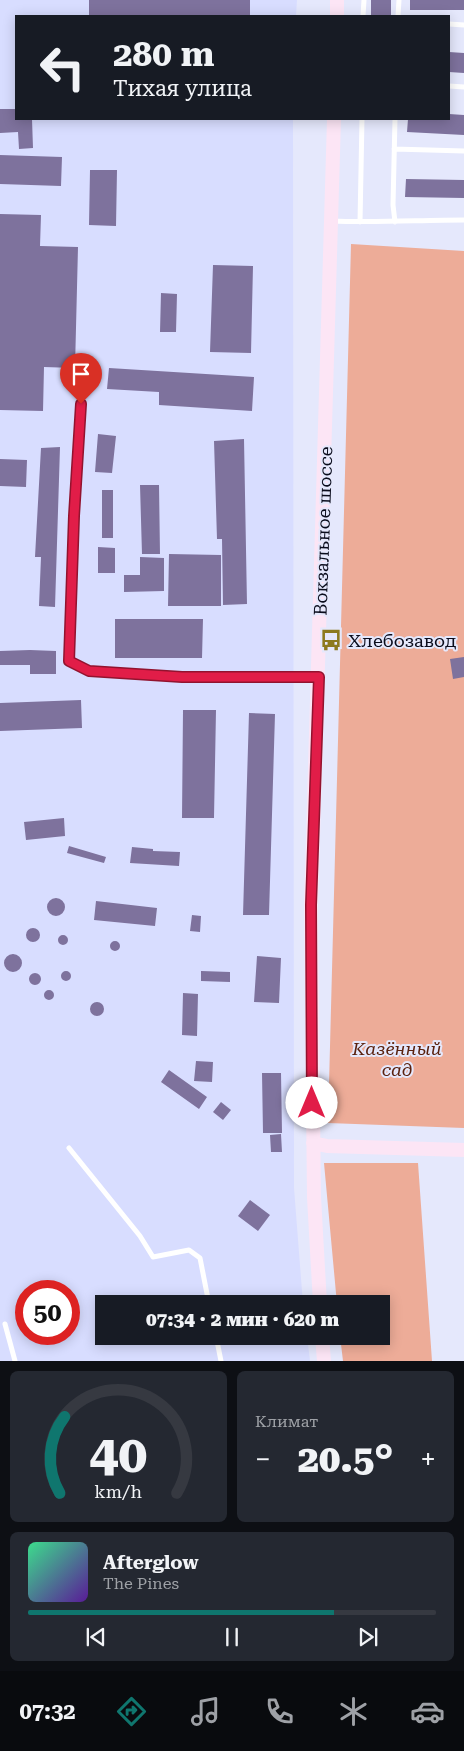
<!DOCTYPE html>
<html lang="ru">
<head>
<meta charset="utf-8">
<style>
	:root { --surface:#171b24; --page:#242831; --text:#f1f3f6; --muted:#9ea1a6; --line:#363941; --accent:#0f766e }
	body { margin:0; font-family:"Roboto Serif",serif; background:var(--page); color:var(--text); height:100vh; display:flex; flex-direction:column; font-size:19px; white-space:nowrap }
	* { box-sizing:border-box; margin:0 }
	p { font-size:16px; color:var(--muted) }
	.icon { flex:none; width:28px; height:28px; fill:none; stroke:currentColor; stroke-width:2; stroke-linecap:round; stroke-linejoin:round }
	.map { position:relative; height:1361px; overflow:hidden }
	.side { display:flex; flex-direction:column; gap:10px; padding:10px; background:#0d0f14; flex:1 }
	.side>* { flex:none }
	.top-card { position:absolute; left:15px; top:15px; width:435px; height:105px; border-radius:0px; box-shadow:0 2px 12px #0003; background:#171b24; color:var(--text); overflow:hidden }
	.speed { position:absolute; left:15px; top:1280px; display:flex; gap:10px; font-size:25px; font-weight:700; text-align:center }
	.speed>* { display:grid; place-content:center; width:65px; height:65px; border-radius:50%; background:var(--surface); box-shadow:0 2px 12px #0003; line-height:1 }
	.speed .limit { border:8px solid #d22; background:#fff; color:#111 }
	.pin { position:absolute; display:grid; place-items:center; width:42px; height:42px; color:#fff; margin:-51px -21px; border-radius:50% 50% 50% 0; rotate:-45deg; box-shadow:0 0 5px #0007 }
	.pin .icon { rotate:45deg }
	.me { position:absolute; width:55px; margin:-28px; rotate:0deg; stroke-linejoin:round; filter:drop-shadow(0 0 4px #0008) }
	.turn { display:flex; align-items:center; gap:18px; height:105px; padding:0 15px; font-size:22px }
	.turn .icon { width:65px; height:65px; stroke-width:2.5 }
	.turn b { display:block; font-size:35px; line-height:42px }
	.big { font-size:38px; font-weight:800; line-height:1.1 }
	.side .tile { flex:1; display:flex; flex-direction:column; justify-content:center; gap:8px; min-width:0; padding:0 18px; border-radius:8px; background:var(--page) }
	.side .dial { align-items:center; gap:0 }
	.dial svg { height:130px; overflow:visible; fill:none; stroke:var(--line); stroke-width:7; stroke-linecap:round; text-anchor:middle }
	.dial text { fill:var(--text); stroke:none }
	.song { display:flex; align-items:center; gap:15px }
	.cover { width:60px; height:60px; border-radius:8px; background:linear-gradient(135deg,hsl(150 70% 55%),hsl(270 70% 35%)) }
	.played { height:5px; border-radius:2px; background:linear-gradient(90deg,var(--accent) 75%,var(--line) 75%) }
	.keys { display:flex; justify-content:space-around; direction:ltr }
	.heat { display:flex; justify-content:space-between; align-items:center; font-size:28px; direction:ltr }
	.side .tiles { flex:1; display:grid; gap:10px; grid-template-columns:1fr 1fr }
	.tile:last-child { grid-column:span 2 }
	.trip { position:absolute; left:95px; top:1295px; width:295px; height:50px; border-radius:0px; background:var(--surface); box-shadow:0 2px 12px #0003; font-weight:800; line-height:50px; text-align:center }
	.dock { display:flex; height:80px; justify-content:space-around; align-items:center; background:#090b0e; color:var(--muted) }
	.dock .icon { width:35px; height:35px }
	.dock .on { color:var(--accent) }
	.dock b { font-size:22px; color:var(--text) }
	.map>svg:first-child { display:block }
</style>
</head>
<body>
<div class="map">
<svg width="464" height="1361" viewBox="0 0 464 1361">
	<rect width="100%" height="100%" fill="#e5e8fc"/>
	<path fill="#d8ddff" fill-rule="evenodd" d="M0 0H297L296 16H16V119H293L294 1188 303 1304H104V1336H307L310 1361H0ZM26 1291H69V1334H26Z"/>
	<path fill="#edac98" d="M351 244 464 251V1128L328 1123Z
		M324 1163H418L432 1361H343L340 1336H381V1304H337Z"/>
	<path fill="#7e729d" d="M89 0H250V16H89Z
		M371 0H391V16H371Z
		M410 0H464V10H410Z
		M449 52 464 53V73L449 72Z
		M0 109H16V119H32L33 148 19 149 18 132 0 133Z
		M449 114 464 115V135L407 132 408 119H449Z
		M0 155 62 157 61 186 0 184Z
		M90 170H117L116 226 89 225Z
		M406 179 464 180V198L405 197Z
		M0 214 41 215 40 246 78 247 75 368 44 367 43 411 0 410Z
		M213 265 253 266 251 353 210 352Z
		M161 293 177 294 176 332H160Z
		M109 368 254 377 252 411 159 405V392L107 389Z
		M98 434 116 436 112 473 95 472Z
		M244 439 247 604 223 605 222 539H217L214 441Z
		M60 447 55 607 39 606 41 557H35L41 448Z
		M0 459 27 460 26 487 0 486Z
		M140 485H159L160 554H142Z
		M102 490H113V538H102Z
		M98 547 115 548V573H98Z
		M169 554 221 555V606H168Z
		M140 557 164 558V591L124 592V575H140Z
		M115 619H203L202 658H115Z
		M30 650 56 651V674H30V665H0V651Z
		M464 657V677L453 679 450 659Z
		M81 700 82 728 0 731V703Z
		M183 710H216L214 818H182Z
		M249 713 275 714 269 915H243Z
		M64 818 65 836 26 840 24 822Z
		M69 846 106 857 104 863 67 853Z
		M132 847 153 849V851L180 852 179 866 130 863Z
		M47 907a9 9 0 1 1 18 0a9 9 0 1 1-18 0Z
		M96 901 157 908 155 926 94 920Z
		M192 915 201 916 200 932 190 931Z
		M26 935a7 7 0 1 1 14 0a7 7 0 1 1-14 0Z
		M58 940a5 5 0 1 1 10 0a5 5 0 1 1-10 0Z
		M110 946a5 5 0 1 1 10 0a5 5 0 1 1-10 0Z
		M4 963a9 9 0 1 1 18 0a9 9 0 1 1-18 0Z
		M257 956 281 958 279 1003 254 1002Z
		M201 971 230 972V982L201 981Z
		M61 976a5 5 0 1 1 10 0a5 5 0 1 1-10 0Z
		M29 979a6 6 0 1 1 12 0a6 6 0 1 1-12 0Z
		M44 995a5 5 0 1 1 10 0a5 5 0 1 1-10 0Z
		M183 993 198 994 197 1036 182 1035Z
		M90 1009a7 7 0 1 1 14 0a7 7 0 1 1-14 0Z
		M196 1061 213 1062 212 1082 194 1081Z
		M169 1070 207 1097 199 1109 161 1082Z
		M262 1073H281L282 1133H263Z
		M221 1102 231 1110 223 1120 213 1112Z
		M281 1134 282 1152H271L270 1135Z
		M250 1200 270 1215 258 1231 238 1216Z"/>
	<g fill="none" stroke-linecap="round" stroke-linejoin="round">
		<path stroke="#fff" stroke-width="5" d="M363 16 364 0
			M398 16 399 0
			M449 24 464 25
			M449 86 464 87
			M394 149 464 151
			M332 221C376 223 420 220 464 220
			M360 222 362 119
			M395 222 393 205 395 119
			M81 404 74 516 69 661 89 671 182 677H316
			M69 1148 140 1236 153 1257 189 1250 200 1258 209 1304
			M5 1324 15 1361
			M216 1336 221 1361"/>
		<path stroke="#fce5f5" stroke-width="14" d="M337 16V0
			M313 1143 327 1146 464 1150
			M320 1304 314 1197 311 905 334 119
			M322 1336 324 1361"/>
	</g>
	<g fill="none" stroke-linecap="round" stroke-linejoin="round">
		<g stroke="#92132f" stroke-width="12">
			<path id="route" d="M81 404 74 516 69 661 89 671 182 677H319L311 905 312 1103"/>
		</g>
		<use href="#route" stroke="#e11d48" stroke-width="9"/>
	</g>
	<defs>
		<g id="bus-bare" transform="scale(1.725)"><path d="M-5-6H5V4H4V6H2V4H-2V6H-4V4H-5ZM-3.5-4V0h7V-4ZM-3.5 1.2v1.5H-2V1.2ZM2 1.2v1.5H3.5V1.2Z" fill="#8c7a1f" stroke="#e5e8fc" stroke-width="2.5" paint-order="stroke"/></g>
	</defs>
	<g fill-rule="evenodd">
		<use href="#bus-bare" x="331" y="640"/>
	</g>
	<g text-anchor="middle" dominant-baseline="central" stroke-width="4" stroke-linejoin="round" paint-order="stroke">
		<g font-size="18" fill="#0a0c1c" stroke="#e5e8fc">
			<text transform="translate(323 531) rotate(-88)">Вокзальное шоссе</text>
		</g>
		<g font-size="18" fill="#0a0c1c" stroke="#e5e8fc" text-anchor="start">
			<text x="348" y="640">Хлебозавод</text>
		</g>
		<g font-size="18" font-style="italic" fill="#5a210e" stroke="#e5e8fc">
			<text x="397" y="1048">Казённый<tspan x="397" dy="21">сад</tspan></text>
		</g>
	</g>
</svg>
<div class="speed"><div class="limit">50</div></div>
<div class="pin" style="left:81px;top:404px;background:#d93025"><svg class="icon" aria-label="arrive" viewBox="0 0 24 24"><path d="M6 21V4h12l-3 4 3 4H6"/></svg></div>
<svg class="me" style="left:312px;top:1103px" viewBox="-20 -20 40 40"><circle r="19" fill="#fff"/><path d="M0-13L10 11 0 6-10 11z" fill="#e11d48"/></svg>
<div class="trip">07:34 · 2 мин · 620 m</div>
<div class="top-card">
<div class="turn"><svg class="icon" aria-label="left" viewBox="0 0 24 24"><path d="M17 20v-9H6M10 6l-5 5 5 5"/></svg><div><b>280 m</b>Тихая улица</div></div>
</div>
</div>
<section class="side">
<div class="tiles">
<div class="tile dial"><svg viewBox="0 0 100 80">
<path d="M14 69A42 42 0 1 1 86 69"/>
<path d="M14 69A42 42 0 0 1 17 22" stroke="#0f766e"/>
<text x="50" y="56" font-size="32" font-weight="700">40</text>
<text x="50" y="72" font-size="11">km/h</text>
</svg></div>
<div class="tile"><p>Климат</p>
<div class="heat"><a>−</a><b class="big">20.5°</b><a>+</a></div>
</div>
<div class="tile">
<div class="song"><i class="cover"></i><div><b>Afterglow</b><p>The Pines</p></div></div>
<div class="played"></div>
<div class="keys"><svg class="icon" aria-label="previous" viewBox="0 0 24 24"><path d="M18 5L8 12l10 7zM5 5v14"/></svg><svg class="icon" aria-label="pause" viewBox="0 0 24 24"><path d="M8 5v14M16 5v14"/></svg><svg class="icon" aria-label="next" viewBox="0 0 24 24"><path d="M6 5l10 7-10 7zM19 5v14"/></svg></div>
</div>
</div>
</section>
<nav class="dock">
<b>07:32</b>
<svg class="icon on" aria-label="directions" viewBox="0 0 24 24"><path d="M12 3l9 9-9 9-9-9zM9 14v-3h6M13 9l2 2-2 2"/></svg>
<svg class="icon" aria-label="music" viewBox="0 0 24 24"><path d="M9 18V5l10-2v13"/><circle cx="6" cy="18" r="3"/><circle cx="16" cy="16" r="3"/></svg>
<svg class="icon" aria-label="phone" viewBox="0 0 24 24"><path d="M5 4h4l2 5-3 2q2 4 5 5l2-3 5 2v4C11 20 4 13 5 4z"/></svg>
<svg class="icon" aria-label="climate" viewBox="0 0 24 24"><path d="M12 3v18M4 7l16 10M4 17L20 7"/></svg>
<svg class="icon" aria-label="car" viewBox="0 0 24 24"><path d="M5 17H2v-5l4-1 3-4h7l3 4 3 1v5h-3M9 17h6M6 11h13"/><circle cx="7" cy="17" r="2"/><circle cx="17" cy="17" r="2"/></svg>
</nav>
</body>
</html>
